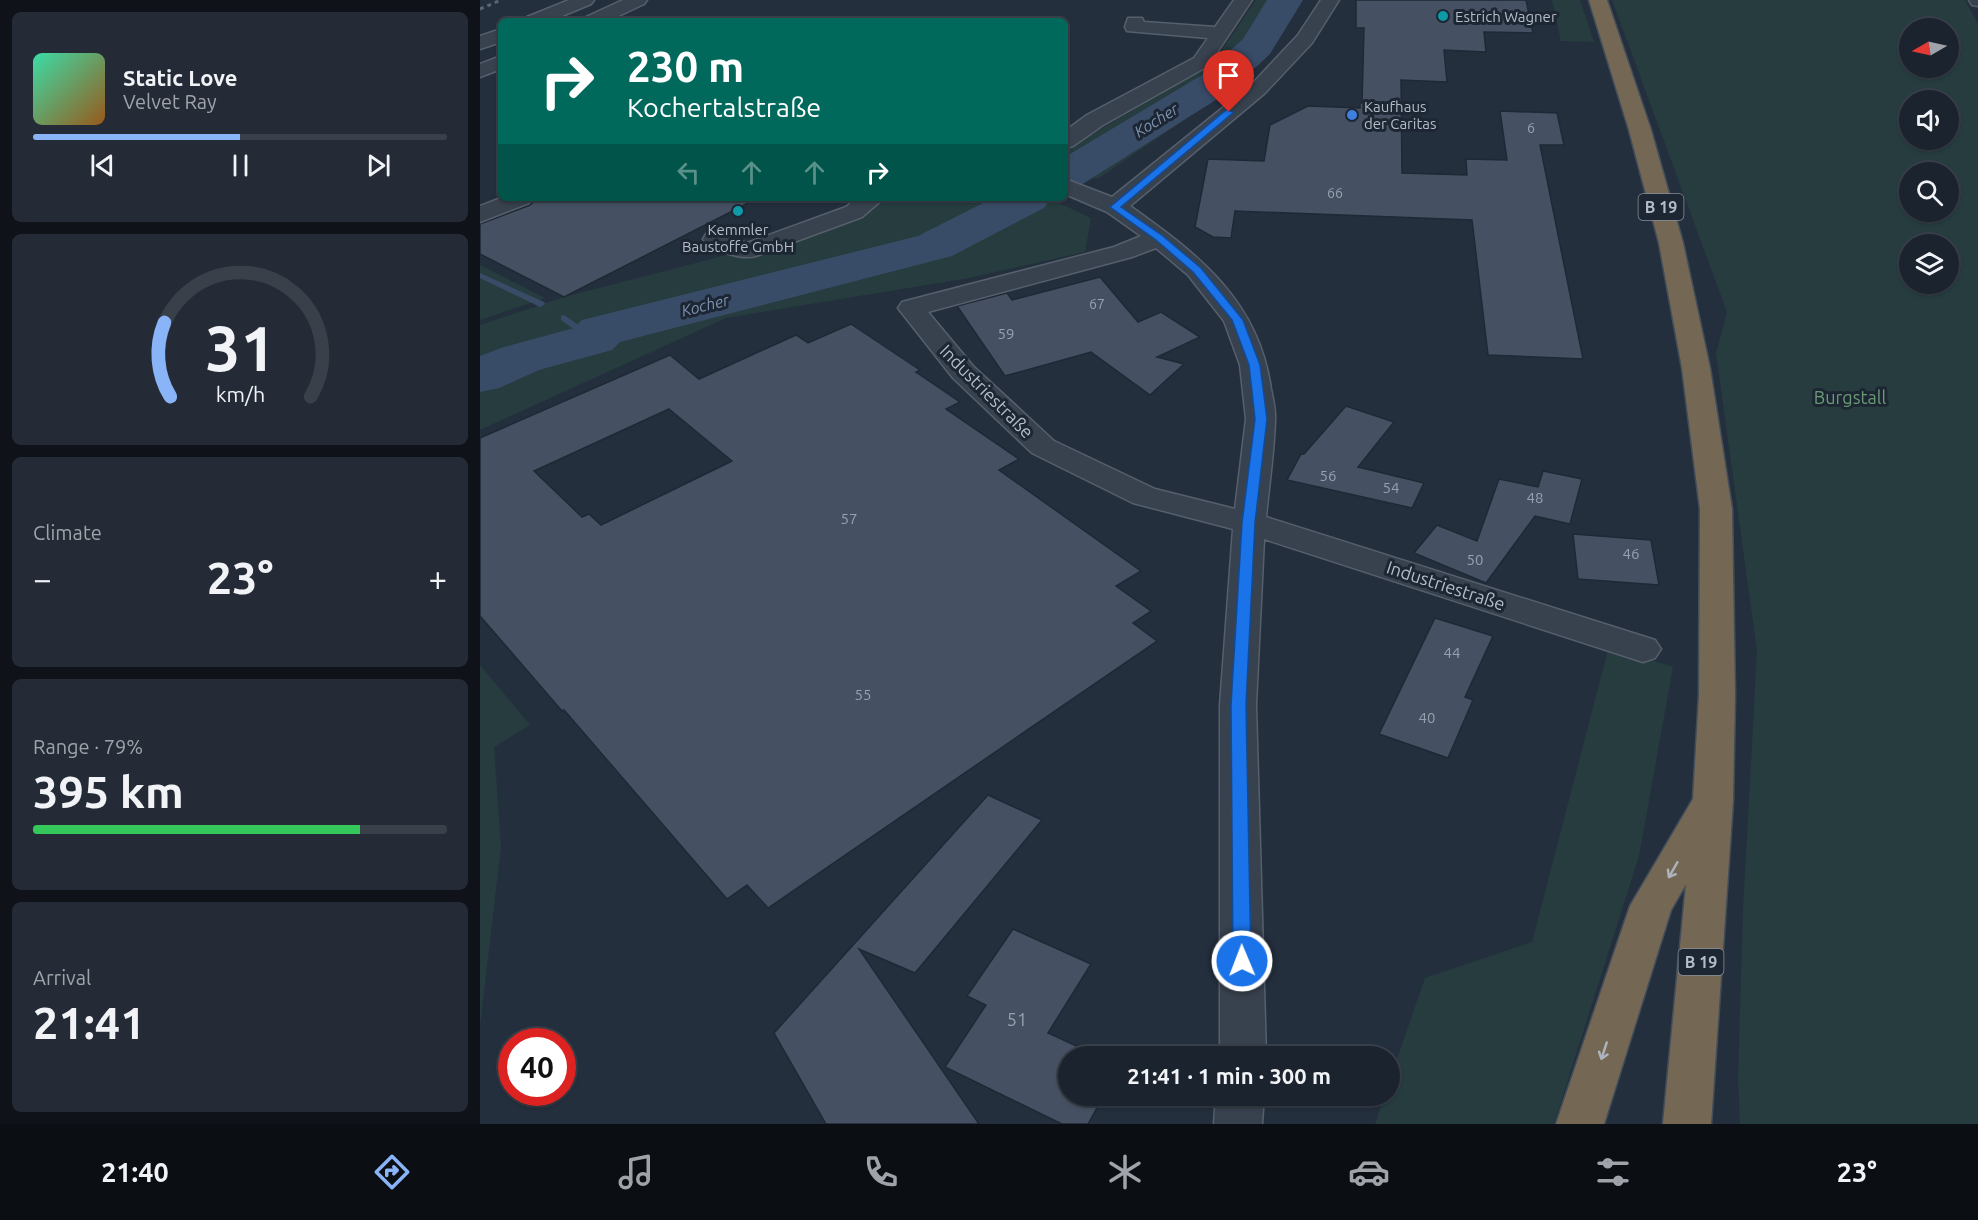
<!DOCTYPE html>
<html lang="en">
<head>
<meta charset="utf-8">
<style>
	:root { --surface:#1b232e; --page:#242b36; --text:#f1f3f6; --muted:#a0a4aa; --line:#39404a; --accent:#8ab4f8 }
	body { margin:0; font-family:Ubuntu,sans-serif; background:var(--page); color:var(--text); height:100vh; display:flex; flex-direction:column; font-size:22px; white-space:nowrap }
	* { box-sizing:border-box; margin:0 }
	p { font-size:20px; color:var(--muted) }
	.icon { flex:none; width:33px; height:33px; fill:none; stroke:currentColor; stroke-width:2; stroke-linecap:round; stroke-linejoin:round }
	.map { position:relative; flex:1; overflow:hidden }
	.details { display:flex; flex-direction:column; gap:12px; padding:12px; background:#0f1319; width:480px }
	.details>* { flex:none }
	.hud { position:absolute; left:18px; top:18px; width:570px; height:183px; border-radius:9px; box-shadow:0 2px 4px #0004,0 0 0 2px var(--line); background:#00695c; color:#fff; overflow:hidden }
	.needle { width:39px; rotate:261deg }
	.tools { position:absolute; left:1419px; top:18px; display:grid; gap:12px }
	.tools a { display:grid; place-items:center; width:60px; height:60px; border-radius:50%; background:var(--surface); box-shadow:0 2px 4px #0004,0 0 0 2px var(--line); font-size:30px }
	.speed { position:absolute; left:18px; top:1028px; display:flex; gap:12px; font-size:30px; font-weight:700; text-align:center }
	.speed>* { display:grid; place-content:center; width:78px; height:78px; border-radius:50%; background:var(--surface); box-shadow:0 2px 4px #0004,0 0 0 2px var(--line); line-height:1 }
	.speed .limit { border:9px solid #d22; background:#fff; color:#111 }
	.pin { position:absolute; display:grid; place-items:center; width:51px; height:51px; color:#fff; margin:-62px -26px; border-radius:50% 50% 50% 0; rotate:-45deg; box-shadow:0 0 6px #0007 }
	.pin .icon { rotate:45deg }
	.me { position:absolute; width:66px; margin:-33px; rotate:359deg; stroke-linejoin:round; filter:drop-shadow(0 0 4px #0008) }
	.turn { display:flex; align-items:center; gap:21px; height:126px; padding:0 30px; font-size:27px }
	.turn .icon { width:78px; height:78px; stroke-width:2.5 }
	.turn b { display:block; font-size:42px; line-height:51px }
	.lanes { display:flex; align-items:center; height:57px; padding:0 30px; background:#0003; justify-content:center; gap:30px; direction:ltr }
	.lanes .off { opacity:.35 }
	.big { font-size:45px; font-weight:700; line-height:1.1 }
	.details .card { flex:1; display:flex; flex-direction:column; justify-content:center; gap:9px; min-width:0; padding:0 21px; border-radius:9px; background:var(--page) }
	.details .dial { align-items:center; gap:0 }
	.dial svg { height:156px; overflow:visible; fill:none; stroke:var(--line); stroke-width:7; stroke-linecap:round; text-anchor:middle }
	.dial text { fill:var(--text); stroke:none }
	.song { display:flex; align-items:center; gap:18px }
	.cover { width:72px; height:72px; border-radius:9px; background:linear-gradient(135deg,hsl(160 70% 55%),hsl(30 70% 35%)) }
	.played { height:6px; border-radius:3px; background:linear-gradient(90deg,var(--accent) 50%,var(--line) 50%) }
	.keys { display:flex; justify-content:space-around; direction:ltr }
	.heat { display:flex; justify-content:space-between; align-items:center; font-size:33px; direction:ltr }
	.charge { height:9px; border-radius:4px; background:linear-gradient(90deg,#34c759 79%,var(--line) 0) }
	.trip { position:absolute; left:578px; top:1046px; width:342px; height:60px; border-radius:30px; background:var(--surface); box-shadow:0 2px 4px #0004,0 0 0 2px var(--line); font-weight:700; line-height:60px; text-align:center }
	.dock { display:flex; height:96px; justify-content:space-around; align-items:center; background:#0b0e12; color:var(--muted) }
	.dock .icon { width:42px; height:42px }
	.dock .selected { color:var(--accent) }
	.dock b { font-size:27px; color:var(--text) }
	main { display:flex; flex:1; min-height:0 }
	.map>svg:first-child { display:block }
</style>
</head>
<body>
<main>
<section class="details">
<div class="card">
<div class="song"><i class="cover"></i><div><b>Static Love</b><p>Velvet Ray</p></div></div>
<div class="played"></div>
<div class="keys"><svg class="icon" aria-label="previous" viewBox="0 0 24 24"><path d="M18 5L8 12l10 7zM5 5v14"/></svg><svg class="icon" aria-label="pause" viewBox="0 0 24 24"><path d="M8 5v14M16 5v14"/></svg><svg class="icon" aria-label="next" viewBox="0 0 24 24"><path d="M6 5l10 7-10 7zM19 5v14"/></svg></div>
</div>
<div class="card dial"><svg viewBox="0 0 100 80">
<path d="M14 69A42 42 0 1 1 86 69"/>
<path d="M14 69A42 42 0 0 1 11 31" stroke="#8ab4f8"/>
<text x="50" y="56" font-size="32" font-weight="700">31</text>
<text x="50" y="72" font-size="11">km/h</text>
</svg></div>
<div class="card"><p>Climate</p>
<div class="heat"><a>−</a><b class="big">23°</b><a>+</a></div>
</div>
<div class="card"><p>Range · 79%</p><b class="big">395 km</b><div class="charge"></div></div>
<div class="card"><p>Arrival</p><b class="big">21:41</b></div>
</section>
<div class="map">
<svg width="1498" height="1124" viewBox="0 0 1498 1124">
	<rect width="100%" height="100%" fill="#242f3e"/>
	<path fill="#263c3f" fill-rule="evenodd" d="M776 0H818L803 31 755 85 619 178 606 179 585 170V150L733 63Z
		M1072 0H1100L1114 42 1081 41Z
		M1132 0H1485L1498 24V1124H1260L1258 1078 1263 910 1277 651 1236 353 1247 312ZM1430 28H1468V68H1430ZM1430 100H1468V140H1430ZM1468 172V212H1430V172ZM1468 244V284H1430V244Z
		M404 198H568L611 218 605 252 489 278 246 318 0 430V325L84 297 336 232Z
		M0 265 65 298 0 320Z
		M1129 646 1193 667 1159 856 1074 1124H895L905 1095H909V1082L945 978 1052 942Z
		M0 665 50 725 14 747 21 847 0 1026Z"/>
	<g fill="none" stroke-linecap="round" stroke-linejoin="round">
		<path fill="#394c67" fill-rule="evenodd" d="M0 273 64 302 65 304 61 307 58 306 0 278Z
			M84 315 116 337V341H110L81 320V316Z"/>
		<path fill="#394c67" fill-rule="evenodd" d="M787 0H823L790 54 750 91 601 185 585 189V157L722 75 763 39Z
			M513 198H571L564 208 472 256 140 342 132 350 59 370 19 388 0 392V356L21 348 94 328 102 320 438 236Z"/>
	</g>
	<path fill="#455162" stroke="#1f2835" stroke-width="1.5" fill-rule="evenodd" d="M876 0H1046L1053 33 1004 32 1006 52 964 50 967 82 921 80 922 173 987 175 986 159 1027 160 1020 111 1077 113 1084 145H1060L1103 359 1008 355 992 220 755 211 751 238 733 237 715 227 728 159 784 161 790 125 828 106 880 108V103H882L884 28H876Z
		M58 198H278L84 297 0 254V224L50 205Z
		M620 277 658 322 681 312 720 337 677 357 704 364 670 395 611 352 525 376 477 306 527 293 532 300Z
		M371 324 440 370 436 372 480 402 466 409 539 459 519 470 661 571 636 586 671 611 653 623 677 641 288 908 267 885 247 899 84 710 82 711 0 616V438L190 355 219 379 316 335 328 343ZM189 409 252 461 121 525 109 514 102 517 54 471Z
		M866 406 914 422 878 467 944 483 932 508 807 480 821 454H824Z
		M1063 471 1102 479 1090 524 1055 516 1006 583 934 553 957 525 997 541 1019 479 1058 487Z
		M1093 534 1171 540 1179 585 1098 579Z
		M955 618 1013 636 985 697 993 700 968 758 899 734Z
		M508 795 562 820 435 973 379 949 499 1124H346L294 1033Z
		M533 929 611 964 568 1033 618 1056H588V1095H624L608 1124H582L465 1067 506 1005 487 996Z"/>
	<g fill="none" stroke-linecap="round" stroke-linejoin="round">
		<g stroke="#565f6c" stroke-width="3">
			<path id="minor" d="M89 0H114L111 4 70 21H45L47 17Z
				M143 0H167L164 4 128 21H104L106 17Z
				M754 0H772L728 66 623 125 593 146 585 148V131L607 115 714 58 728 38 647 31 645 27 648 18H662L664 22 735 27Z
				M841 0H859L832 43 785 93 650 206C718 254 779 301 791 389 793 399 796 411 795 421 794 453 789 485 786 517L1175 640 1181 649 1175 658 1163 662 784 539 776 705 786 1056H740V705L753 529 653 503 552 453 473 378 418 308 422 302 634 247 661 236 627 212 585 194V179L632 197 771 85 818 35ZM676 248 708 275 744 321 760 365 766 419 755 509 675 489 574 441 493 366 448 312 652 257Z
				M1489 0H1498V6L1492 5Z
				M21 29V42L0 49V36Z
				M21 56V69L0 77V64Z
				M21 198H53L49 203 0 222V206Z
				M377 198H404L382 217 276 256C262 260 231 251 223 239L226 234 235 232 267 243 366 207Z
				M736 1095H784L782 1124H734Z"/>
		</g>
		<g stroke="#434c59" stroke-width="3">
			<path id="highway" d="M1109 0H1127L1171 130 1203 243 1230 368 1252 509 1255 695 1253 801 1231 1124H1183L1206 884 1191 910 1124 1124H1076L1150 906 1213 799 1219 695 1220 509 1202 368 1179 243 1149 130Z"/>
		</g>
		<use href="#minor" fill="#38414e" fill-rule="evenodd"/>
		<use href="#highway" fill="#746855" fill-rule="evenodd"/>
		<path stroke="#5a6575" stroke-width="3" stroke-dasharray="4 4" stroke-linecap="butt" d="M0 9 21 0"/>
	</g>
	<defs><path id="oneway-shaft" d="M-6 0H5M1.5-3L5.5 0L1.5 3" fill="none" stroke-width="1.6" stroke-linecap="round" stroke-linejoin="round" transform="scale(1.5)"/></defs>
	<g stroke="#aeb4bd">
		<use href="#oneway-shaft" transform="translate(1193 870) rotate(120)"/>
		<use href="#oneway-shaft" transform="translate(1124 1051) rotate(108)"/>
	</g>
	<path fill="#1a73e8" stroke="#114b97" stroke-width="1.5" d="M746 110 754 112 641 207 683 236 721 268 763 320 780 365 787 419 775 523 766 705 771 961 768 967 762 969 755 967 753 961 751 705 762 523 775 419 769 365 752 320 713 272 676 240 630 207Z"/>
	<g fill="#0f9aa8" stroke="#1d2633" stroke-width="2">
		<circle cx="963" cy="16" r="6"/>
		<circle cx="258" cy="211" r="6"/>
	</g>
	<circle fill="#3f7fe0" stroke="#1d2633" stroke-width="2" cx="872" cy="115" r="6"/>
	<g text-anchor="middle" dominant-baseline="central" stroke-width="6" stroke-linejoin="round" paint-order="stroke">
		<g font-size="14" fill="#98a1af">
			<text x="1051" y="128">6</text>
			<text x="855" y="193">66</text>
			<text x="617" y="304">67</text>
		</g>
		<g font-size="15" fill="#b4bcc9" stroke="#1d2633" text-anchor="start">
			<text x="975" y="16">Estrich Wagner</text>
			<text x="884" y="106">Kaufhaus<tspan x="884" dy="17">der Caritas</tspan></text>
			<text x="258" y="229" text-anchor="middle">Kemmler<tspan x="258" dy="17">Baustoffe GmbH</tspan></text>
		</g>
		<g font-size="15" fill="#98a1af">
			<text x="526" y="333">59</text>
			<text x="848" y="475">56</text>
			<text x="911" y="487">54</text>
			<text x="1055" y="497">48</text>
			<text x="369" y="518">57</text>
			<text x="1151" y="553">46</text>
			<text x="995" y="559">50</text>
			<text x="972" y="652">44</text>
			<text x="383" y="694">55</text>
			<text x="947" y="717">40</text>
		</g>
		<g font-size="16" font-style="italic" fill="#7c92b1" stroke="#1d2633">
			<text transform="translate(676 120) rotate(-32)">Kocher</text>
			<text transform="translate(225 305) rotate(-14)">Kocher</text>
		</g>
		<g fill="#1d2633" stroke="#878f9c" stroke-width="1.5">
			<rect x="1158.5" y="194" width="45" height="26" rx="4.5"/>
			<rect x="1198.5" y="949" width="45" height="26" rx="4.5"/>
		</g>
		<g font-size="16" font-weight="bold" fill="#b4bcc9">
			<text x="1181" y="207">B 19</text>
			<text x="1221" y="962">B 19</text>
		</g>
		<g font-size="18" fill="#b4bcc9" stroke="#1d2633">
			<text transform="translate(507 391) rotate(45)">Industriestraße</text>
			<text transform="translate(966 585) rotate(18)">Industriestraße</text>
		</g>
		<g font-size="18" fill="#6b9a76" stroke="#1d2633">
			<text x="1370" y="397">Burgstall</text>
		</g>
		<g font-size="18" fill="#98a1af">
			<text x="537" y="1019">51</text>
		</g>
	</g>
</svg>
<div class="tools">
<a><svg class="needle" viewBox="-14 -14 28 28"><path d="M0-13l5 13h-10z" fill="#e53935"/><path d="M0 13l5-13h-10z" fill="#a0a4aa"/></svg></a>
<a><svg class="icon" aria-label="sound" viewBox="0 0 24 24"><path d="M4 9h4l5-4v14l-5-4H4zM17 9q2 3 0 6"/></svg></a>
<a><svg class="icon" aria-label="search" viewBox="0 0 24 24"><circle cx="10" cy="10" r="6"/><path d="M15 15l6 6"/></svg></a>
<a><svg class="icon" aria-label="layers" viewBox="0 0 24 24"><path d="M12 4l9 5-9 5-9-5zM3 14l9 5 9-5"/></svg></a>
</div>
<div class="speed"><div class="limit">40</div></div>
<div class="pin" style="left:749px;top:112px;background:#d93025"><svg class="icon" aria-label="arrive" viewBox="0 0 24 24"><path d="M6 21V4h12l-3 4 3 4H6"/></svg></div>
<svg class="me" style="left:762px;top:961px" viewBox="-20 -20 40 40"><circle r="17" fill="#1a73e8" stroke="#fff" stroke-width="3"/><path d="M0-11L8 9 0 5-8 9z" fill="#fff"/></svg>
<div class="trip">21:41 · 1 min · 300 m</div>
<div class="hud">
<div class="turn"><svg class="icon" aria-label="right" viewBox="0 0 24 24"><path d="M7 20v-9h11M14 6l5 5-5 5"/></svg><div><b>230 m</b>Kochertalstraße</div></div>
<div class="lanes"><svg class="icon off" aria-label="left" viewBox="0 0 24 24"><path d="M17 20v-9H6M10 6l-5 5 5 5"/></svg><svg class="icon off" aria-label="ahead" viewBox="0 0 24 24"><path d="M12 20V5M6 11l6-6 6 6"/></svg><svg class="icon off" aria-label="ahead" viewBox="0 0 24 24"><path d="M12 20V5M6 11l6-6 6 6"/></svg><svg class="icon" aria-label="right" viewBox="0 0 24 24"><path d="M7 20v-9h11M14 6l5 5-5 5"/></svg></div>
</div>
</div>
</main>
<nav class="dock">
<b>21:40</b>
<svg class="icon selected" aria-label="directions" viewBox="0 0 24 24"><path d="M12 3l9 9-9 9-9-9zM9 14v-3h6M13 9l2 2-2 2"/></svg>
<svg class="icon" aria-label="music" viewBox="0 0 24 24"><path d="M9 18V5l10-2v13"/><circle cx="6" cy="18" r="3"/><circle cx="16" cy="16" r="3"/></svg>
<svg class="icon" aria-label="phone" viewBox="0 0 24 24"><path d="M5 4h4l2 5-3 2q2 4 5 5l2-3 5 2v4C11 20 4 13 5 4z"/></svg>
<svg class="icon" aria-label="climate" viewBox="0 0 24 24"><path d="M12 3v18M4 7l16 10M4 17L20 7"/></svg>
<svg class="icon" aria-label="car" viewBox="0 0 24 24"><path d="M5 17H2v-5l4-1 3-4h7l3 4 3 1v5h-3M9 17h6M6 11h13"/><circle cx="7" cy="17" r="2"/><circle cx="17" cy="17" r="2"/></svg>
<svg class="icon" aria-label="filters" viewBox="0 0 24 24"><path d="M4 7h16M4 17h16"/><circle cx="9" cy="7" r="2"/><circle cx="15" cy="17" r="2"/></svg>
<b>23°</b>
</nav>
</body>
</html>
